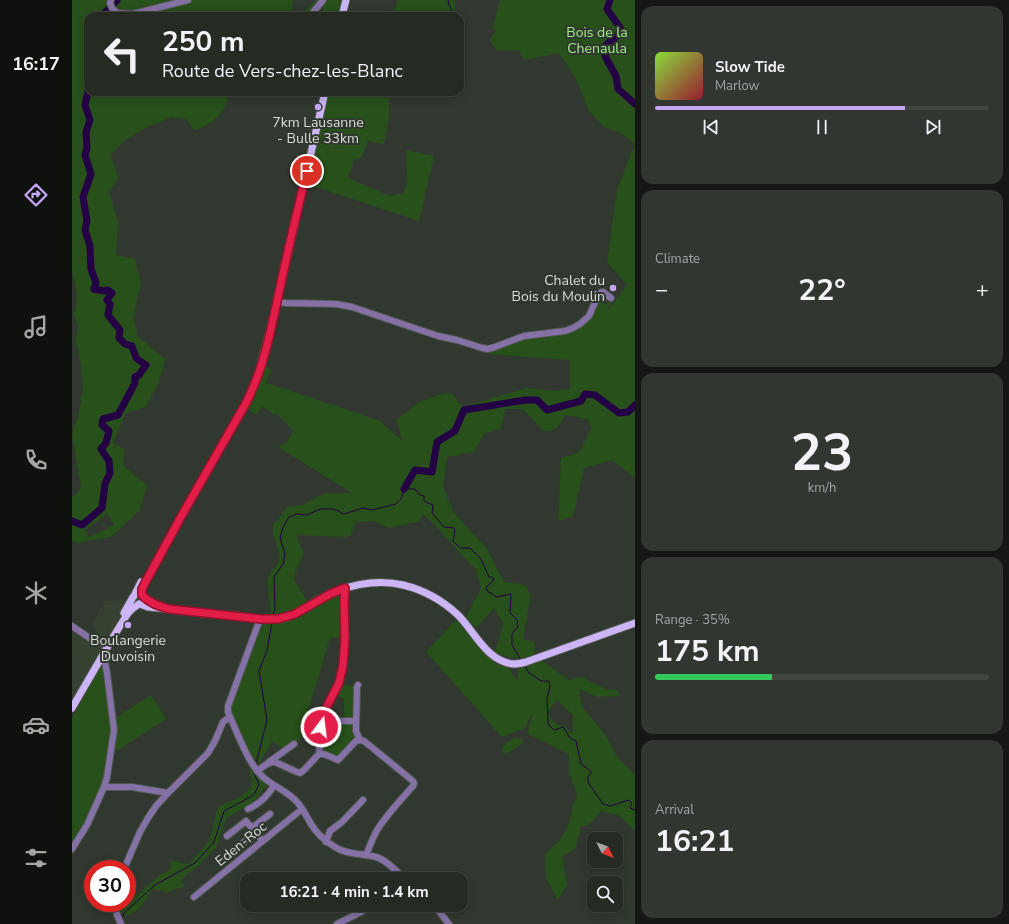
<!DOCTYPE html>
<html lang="en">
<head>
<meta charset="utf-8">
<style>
	:root { --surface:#252a23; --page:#313630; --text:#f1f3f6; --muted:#a3a7a6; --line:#424641; --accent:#c3a7f2 }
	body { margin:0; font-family:"Nunito Sans",sans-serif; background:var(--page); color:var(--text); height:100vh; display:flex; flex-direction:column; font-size:15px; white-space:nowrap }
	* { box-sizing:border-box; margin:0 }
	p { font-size:13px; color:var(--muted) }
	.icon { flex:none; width:22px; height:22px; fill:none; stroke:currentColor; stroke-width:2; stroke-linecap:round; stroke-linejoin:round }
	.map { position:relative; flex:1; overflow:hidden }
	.sheet { display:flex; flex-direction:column; gap:6px; padding:6px; background:#141713; width:374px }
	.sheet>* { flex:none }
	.hud { position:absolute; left:12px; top:12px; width:380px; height:84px; border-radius:12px; box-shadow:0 2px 10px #0003,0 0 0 1px var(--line); background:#252a23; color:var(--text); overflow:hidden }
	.needle { width:26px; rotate:132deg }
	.tools { position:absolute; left:515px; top:832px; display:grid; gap:8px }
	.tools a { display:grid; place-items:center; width:36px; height:36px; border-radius:8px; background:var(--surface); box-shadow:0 2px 10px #0003,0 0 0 1px var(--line); font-size:20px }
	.speed { position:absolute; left:12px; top:860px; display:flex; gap:8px; font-size:20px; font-weight:700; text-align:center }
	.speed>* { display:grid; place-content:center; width:52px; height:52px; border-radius:50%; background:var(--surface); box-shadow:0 2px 10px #0003,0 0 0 1px var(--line); line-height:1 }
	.speed .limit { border:6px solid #d22; background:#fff; color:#111 }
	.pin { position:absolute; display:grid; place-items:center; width:34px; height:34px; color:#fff; margin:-17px; border:2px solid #fff; border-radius:50%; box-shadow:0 1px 4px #0007 }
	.me { position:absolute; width:44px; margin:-22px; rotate:15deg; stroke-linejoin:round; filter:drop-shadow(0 0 3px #0008) }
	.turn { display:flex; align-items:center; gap:14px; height:84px; padding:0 12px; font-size:18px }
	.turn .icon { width:52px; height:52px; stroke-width:2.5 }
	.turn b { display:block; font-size:28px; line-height:34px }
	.big { font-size:30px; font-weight:700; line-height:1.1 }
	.sheet .widget { flex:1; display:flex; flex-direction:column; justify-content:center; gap:6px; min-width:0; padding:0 14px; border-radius:12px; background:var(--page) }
	.sheet .dial { align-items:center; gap:0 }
	.dial b { font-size:52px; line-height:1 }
	.song { display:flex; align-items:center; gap:12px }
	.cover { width:48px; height:48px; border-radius:6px; background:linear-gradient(135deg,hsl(90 70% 55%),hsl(350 70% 35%)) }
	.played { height:4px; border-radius:2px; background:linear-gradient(90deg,var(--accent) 75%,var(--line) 75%) }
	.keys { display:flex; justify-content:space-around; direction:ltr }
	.heat { display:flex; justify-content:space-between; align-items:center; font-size:22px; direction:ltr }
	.charge { height:6px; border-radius:3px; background:linear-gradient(90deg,#34c759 35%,var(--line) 0) }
	.trip { position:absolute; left:168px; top:872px; width:228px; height:40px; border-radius:12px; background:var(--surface); box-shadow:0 2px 10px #0003,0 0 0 1px var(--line); font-weight:700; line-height:40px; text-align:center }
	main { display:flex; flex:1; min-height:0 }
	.menu { display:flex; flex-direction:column; width:72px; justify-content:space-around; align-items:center; background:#0f110e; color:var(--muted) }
	.menu .icon { width:28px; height:28px }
	.menu .current { color:var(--accent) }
	.menu b { font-size:18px; color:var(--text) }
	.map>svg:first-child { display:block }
</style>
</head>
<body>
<main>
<nav class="menu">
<b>16:17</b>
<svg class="icon current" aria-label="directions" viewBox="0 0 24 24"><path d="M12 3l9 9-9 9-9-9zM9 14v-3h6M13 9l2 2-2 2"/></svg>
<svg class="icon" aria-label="music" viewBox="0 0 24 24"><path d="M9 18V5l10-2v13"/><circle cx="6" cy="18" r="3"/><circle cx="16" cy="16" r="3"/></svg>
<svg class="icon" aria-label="phone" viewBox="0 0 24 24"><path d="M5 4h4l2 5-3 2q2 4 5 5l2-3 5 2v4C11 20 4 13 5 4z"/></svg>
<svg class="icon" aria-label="climate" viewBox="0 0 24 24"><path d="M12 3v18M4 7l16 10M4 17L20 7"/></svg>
<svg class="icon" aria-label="car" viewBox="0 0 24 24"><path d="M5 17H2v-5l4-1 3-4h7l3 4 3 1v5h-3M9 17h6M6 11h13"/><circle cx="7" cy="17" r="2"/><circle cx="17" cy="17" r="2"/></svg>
<svg class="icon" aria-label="filters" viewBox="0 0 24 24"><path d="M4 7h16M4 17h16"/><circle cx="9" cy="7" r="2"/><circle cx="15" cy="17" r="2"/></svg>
</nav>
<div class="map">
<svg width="563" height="924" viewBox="0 0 563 924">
	<rect width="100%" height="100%" fill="#31382f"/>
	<path fill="#364132" d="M48 600 55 602 35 641 22 637 24 631 20 624 33 601Z
		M1 632H4L28 647 29 650 0 704V633Z"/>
	<path fill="#27501a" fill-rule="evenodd" d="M0 0H221L219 16H168L163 12 141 16H16V92H158C156 98 154 105 151 110 145 119 132 129 122 130L114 119 100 117 79 125 53 140 39 154 46 178 37 192 46 222 44 255 63 259 69 283 61 319 66 337 93 359 87 382 74 407 54 413 41 443 52 449 51 466 75 485 68 510 39 537 5 543 0 541V496L4 495 9 488 0 433 6 417 11 388 9 364 4 339 6 325 2 315 5 301V293L0 269ZM35 514 42 524 31 531 16 537 13 530Z
		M244 0H274L270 16H251V9L247 5 238 16H227Z
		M325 0H383V16H317L318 11 324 7Z
		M428 0H563V478L540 460 512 468 501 516 486 521 489 458 507 453 519 429 516 419 493 415C487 427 484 432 470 431L463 421 450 409H433L429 428 412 434 402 452 375 457 371 487 382 513 415 549 432 582 453 585 459 595 451 639 462 642 463 655 447 659 423 653 431 624 422 608 404 628 393 618 409 588 404 570 352 514 345 522 317 528 302 521 284 522 278 536 273 537 226 535V540L231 553 229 561 222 575V580L238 605 273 588V638H258L235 715 232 735 212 750 200 741 188 763 183 762 179 757 158 712 159 703 188 619H197L199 615 195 580 199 571 204 566 207 561V553L201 533V524L208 518 215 507 231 505 251 494 280 493 206 447 214 443 222 431 204 413 201 414 190 406 184 415 175 408 191 366 196 367 201 372 197 374 194 383 308 421 330 441 325 420 347 402 370 394 379 393 391 407 454 388 482 391 498 389V360L417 354 416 349 452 336 493 331 517 316 525 297 532 304H535L539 301V305L536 308 537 309 555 285 535 262 543 203 546 187 562 147 561 142 549 133 532 127 517 111 503 77 487 53 452 60 447 50H425L417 40 424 31 421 28Z
		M253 92H299L301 97 317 94V119L312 144 296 141 289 158 282 159 276 178 318 196 331 193 335 183 334 150 362 156 347 221 232 183Z
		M384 620 424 664 435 667 446 681V667L469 660 497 680 510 677 533 689 546 690 547 696 525 697 507 689 510 707 532 733 546 758 563 775V831L548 816 529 811 517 825 509 826 503 849 490 856 495 885 486 900 474 879 473 854 488 840 498 822 499 812 505 794 497 774V754L456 734 460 713 453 728 430 737 354 652ZM485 700 501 715V731L498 733 493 726C481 725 481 721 475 712Z
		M32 666 39 730 31 784 14 824 0 846V718L28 667Z
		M268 683 278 686 284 685 283 718 272 719V699L263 694Z
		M79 695 94 719 40 754 42 719Z
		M268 723H282V733L285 738 267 757 249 751C250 729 247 731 268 723Z
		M443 738 451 739V742L446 747 434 754 431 753 430 749 434 743Z
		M179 768 195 784 184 799 175 806 154 818 145 847 129 862 130 864 115 874 108 881 113 886 96 892 81 889 67 909 53 917 49 909 88 875 99 869 98 861 117 864 138 840 144 813 148 806 168 797 176 791 180 785 177 772Z"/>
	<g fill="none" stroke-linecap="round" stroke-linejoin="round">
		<path stroke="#240045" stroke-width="1" d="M376 0 377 2 376 4C379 6 379 10 381 14
			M201 616 203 608 202 577 211 564 213 554 208 538 211 527 217 517 225 514 234 515 249 509H262L272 514 291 508 300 510 324 504 329 499 332 489H343L348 495 352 496V501L361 505 360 513 372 527 382 528 383 531 381 541 388 548H398L409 559 417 577H420L422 580 414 587 415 591 425 597 439 594 438 613 445 620 446 626 440 634V645L449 660
			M453 666 457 673 469 681H477L478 686 475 699 476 724 482 730 491 727 498 738 504 741 509 764 520 772 516 777V782L531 804 538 806 557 800 560 803 558 808 563 810
			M184 764 195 720 187 671 195 650 200 623
			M50 917 53 912 83 885 123 863 142 842 152 811 182 795 187 784 182 774V772"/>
		<path stroke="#240045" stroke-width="7" d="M538 0 535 9 549 29 548 33C543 39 536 42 531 48L534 58 544 76 546 89 563 104
			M30 16 45 0
			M332 489 343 470 360 472 365 442 383 431 392 410 453 400H465L475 410 509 401 513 394 523 395 547 413 556 412 563 405
			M0 521 10 525 30 508 33 484 38 473 37 461 29 449 34 443 37 431 30 425 31 419 46 415 63 383V377L67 375 74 365 64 358 60 346 53 344 47 338 48 330 36 315 38 304 35 300 40 293 36 290 32 291 22 289 24 283 19 269 18 246 13 230 15 221 11 197 19 174 13 155 15 148 14 132 18 120 13 105 16 92"/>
		<g stroke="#4f564d" stroke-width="8">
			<path id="minor" d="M39 0 38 3 40 8 45 13 61 14 116 0
				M238 16 251 0
				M205 302 214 303 264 304 280 307 366 336 385 340 410 348 416 349 423 347 452 336 493 331 501 328 508 324 517 316 527 293 531 292 539 298
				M188 619 156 706V712L158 717C167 736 176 764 192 778 203 787 217 792 226 803 231 809 235 817 239 824 245 834 253 841 263 847 275 855 290 853 304 857 315 860 325 872 333 879
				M0 626 19 639 36 646
				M286 685 285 687 284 731 288 740
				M249 727H261L268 721H284
				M247 754 250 716 267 683 271 665 273 638 272 601 273 588
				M197 762 222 744
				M185 771C191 767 195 762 203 762L225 772 228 773 231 771 247 754H252L266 760 284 741 288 740 292 741 341 781 342 783 341 786C328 801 314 815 304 832 300 840 297 848 294 855
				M32 787H60L96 793
				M176 809C186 805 197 795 202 785
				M181 829V827L198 814
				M155 836 174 821 184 833
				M254 842 258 831 270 822 291 800
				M166 847 183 833 191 841
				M0 849 15 825 32 787 35 777 42 730 35 673 32 658 31 655
				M52 869 68 832 76 818 84 806 96 793 136 753 143 741 151 722 158 717
				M122 897 230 809
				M43 903 45 915 49 924
				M362 905 377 924
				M265 924 291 911 298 905"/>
		</g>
		<g stroke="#4f564d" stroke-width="9">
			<path id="major" d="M270 16 274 0
				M70 595V589L73 583 110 515 174 403 185 379 200 323 253 92
				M62 596 69 582
				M68 604 76 607 87 608C113 611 140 614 166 616 180 618 194 621 208 619 223 616 234 607 246 600 271 586 302 578 331 585 352 590 370 600 386 615 403 632 415 662 442 664 446 664 450 663 454 662L563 623
				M52 613 61 597
				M0 708 43 634 56 613 60 609 67 604"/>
		</g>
		<use href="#minor" stroke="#8471a5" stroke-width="6"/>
		<use href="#major" stroke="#ccb5f4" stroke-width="7"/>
	</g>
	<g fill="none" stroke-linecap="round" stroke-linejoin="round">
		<g stroke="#92132f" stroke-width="10">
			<path id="route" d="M235 171C226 208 217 246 209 283 200 324 193 366 174 403L110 515 73 583 70 589V595C77 603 87 606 97 609L188 619H206L223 614 258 594 273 588 272 601 273 638 271 665 267 683 250 716 249 727"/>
		</g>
		<use href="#route" stroke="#e11d48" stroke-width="7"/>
	</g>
	<g fill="#c3a7f2" stroke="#31382f" stroke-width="1.5">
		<circle cx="246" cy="107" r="4"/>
		<circle cx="541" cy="288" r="4"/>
		<circle cx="56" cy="625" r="4"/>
	</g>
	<g text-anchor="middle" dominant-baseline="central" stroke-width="4" stroke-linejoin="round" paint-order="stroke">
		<g font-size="14" fill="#a0ea89" stroke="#31382f">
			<text x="525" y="32">Bois de la<tspan x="525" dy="16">Chenaula</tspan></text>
		</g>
		<g font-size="14" fill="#d9ded7" stroke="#31382f">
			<text x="246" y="122">7km Lausanne<tspan x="246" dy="16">- Bulle 33km</tspan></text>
			<text x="533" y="280" text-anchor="end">Chalet du<tspan x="533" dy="16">Bois du Moulin</tspan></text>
			<text x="56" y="640">Boulangerie<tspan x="56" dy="16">Duvoisin</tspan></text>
		</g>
		<g font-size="14" fill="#d9ded7" stroke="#31382f">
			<text transform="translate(169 844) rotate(-39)">Eden-Roc</text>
		</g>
	</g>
</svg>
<div class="tools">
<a><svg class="needle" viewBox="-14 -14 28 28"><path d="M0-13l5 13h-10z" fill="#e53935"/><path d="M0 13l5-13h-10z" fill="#a3a7a6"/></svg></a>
<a><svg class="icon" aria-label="search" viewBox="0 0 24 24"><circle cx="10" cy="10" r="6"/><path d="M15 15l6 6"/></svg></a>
</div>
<div class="speed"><div class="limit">30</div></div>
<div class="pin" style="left:235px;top:171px;background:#d93025"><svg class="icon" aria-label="arrive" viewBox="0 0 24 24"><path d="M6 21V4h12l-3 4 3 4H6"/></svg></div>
<svg class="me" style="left:249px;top:727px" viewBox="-20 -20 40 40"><circle r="17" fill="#e11d48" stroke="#fff" stroke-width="3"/><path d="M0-11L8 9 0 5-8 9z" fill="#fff"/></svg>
<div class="trip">16:21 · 4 min · 1.4 km</div>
<div class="hud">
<div class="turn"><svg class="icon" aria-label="left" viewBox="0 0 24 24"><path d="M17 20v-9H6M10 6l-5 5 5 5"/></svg><div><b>250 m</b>Route de Vers-chez-les-Blanc</div></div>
</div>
</div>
<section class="sheet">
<div class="widget">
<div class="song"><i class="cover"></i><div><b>Slow Tide</b><p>Marlow</p></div></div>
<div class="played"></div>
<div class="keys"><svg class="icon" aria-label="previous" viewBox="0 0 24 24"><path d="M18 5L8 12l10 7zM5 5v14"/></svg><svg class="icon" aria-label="pause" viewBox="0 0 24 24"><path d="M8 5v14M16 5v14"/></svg><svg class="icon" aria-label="next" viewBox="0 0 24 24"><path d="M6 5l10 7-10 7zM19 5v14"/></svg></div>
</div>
<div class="widget"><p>Climate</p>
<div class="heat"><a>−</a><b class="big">22°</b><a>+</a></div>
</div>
<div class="widget dial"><b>23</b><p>km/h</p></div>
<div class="widget"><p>Range · 35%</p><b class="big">175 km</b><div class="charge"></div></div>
<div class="widget"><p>Arrival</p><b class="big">16:21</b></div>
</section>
</main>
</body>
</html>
